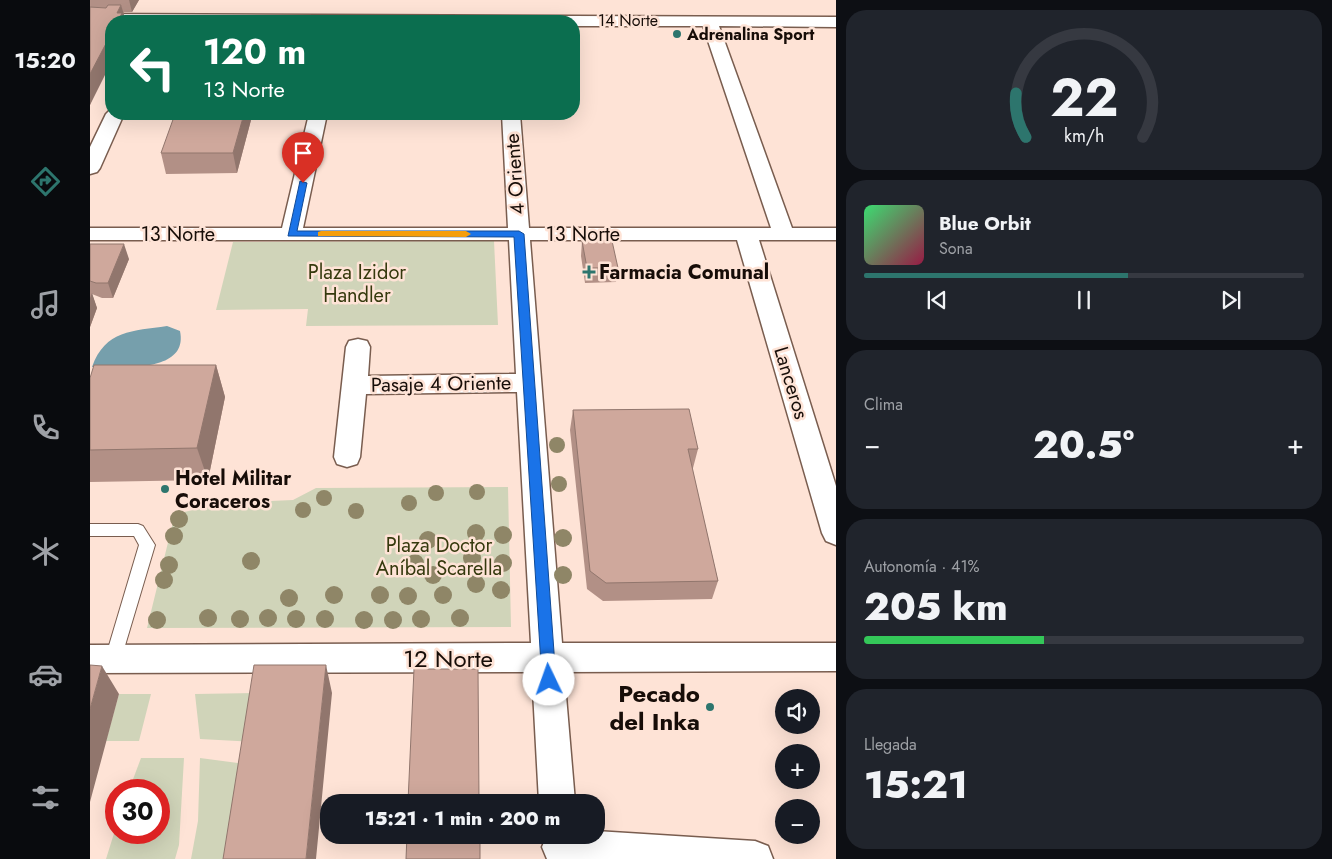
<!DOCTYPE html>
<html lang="es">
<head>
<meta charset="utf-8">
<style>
	:root { --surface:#171b24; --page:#20242c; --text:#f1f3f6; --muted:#9ea1a6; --line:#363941; --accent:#2d756d }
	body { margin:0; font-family:Jost,sans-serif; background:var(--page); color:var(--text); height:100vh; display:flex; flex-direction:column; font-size:19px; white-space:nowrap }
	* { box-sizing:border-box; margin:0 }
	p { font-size:16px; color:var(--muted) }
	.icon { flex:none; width:28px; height:28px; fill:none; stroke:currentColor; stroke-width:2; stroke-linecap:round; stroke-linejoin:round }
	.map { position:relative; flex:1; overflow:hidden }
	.drawer { display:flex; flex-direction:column; gap:10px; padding:10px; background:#0d0f14; width:496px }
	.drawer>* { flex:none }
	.guide { position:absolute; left:15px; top:15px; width:475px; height:105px; border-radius:20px; box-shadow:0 5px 20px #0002; background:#0b6e4f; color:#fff; overflow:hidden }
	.tools { position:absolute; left:685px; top:689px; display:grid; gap:10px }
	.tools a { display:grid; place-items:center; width:45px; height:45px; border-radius:50%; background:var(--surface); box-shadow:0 5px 20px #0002; font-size:25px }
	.speed { position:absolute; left:15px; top:779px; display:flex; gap:10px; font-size:25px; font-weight:700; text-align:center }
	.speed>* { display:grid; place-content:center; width:65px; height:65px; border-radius:50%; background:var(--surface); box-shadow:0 5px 20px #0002; line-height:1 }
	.speed .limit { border:8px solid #d22; background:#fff; color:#111 }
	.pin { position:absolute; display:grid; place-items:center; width:42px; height:42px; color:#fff; margin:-51px -21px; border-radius:50% 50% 50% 0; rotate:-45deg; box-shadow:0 0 5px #0007 }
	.pin .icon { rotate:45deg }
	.me { position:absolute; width:55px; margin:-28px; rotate:357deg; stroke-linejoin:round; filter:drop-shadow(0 0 4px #0008) }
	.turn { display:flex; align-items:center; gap:18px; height:105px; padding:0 15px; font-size:22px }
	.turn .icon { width:65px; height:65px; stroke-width:2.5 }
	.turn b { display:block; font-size:35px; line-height:42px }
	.big { font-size:38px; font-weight:800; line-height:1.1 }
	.drawer .tile { flex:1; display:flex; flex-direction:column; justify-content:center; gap:8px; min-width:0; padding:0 18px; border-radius:20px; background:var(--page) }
	.drawer .dial { align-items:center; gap:0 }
	.dial svg { height:130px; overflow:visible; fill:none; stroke:var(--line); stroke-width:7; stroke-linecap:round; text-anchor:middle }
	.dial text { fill:var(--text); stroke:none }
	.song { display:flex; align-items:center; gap:15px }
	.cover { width:60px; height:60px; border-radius:8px; background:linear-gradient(135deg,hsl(140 70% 55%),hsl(340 70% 35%)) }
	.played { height:5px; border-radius:2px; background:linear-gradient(90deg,var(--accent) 60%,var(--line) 60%) }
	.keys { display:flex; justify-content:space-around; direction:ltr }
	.heat { display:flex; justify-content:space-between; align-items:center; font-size:28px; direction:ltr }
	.charge { height:8px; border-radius:4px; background:linear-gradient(90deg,#34c759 41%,var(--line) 0) }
	.trip { position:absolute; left:230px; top:794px; width:285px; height:50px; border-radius:20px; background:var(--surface); box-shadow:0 5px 20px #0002; font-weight:800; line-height:50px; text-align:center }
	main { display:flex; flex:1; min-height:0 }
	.tab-bar { display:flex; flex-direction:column; width:90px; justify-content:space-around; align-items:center; background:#090b0e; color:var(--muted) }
	.tab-bar .icon { width:35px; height:35px }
	.tab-bar .on { color:var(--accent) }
	.tab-bar b { font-size:22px; color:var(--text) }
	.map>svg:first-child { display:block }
</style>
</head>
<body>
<main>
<nav class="tab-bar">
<b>15:20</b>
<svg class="icon on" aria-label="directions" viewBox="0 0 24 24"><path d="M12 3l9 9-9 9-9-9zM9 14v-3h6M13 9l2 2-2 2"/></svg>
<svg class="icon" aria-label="music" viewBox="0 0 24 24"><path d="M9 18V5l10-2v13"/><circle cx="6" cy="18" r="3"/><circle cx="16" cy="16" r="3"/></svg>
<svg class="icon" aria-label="phone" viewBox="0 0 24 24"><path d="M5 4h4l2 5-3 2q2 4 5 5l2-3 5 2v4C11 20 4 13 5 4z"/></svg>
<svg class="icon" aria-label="climate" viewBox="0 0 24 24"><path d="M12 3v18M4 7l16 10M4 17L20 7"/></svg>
<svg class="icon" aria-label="car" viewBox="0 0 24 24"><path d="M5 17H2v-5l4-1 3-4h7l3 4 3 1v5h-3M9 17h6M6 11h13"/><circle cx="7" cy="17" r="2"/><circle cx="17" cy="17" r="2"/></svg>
<svg class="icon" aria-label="filters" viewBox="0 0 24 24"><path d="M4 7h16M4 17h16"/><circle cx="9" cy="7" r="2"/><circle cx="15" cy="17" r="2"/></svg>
</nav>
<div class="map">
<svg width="746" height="859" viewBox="0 0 746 859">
	<rect width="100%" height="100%" fill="#fee3d6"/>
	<path fill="#d0d4b9" d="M404 241 408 325 216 326 218 309 126 310 143 242Z
		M418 487 421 627 57 628 85 514 135 503 203 500 226 488Z
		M174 693 166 742 110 739 105 694Z
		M29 694H61L49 741H16Z
		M51 758H94L89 845 85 859H16L26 827V832H69V790H39Z
		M110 758 163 765 149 859H101L108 821Z"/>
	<path fill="#769fac" d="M77 326 90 331C99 374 29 367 2 367 15 330 43 331 77 326Z"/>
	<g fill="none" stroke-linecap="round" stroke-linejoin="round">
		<g stroke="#795d4f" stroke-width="2">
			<path id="lane" d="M0 524H48L53 526 65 545 31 659 29 664 23 667 17 664 15 659 49 545 44 536H0Z"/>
		</g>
		<g stroke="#795d4f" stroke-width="3">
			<path id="street" d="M0 14 746 17V27L629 26 702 228H746V240H669L746 486V545L736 541 732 533 647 240H440L472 643H746V671L474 672 485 802H449L442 672 0 673V645L441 643 427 392 276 394 270 457 267 464 257 467 247 464 244 457 256 347 259 341 268 339 277 341 280 347 278 376 426 374 419 240H0V228H192L219 114H237L213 228H418L412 114H430L439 228H681L613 26H484V21H21V24H0Z
				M21 109V114H34L10 168 7 172 0 174V147L16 114Z
				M506 831 665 841 678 846 683 859H457L452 847 457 835H506Z"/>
		</g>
		<use href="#lane" fill="#fff" fill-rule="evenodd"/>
		<use href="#street" fill="#fff" fill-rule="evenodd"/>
	</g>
	<g fill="#8f8667">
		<circle cx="467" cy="445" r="8"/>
		<circle cx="469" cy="484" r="8"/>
		<circle cx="387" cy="492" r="8"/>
		<circle cx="346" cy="493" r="8"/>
		<circle cx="234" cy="498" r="8"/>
		<circle cx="319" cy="503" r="8"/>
		<circle cx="213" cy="510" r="8"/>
		<circle cx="266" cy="511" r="8"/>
		<circle cx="89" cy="519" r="9"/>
		<circle cx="386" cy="533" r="9"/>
		<circle cx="413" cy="535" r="9"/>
		<circle cx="84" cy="536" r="9"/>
		<circle cx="473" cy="538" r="9"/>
		<circle cx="338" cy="540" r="9"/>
		<circle cx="382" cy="558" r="9"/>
		<circle cx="161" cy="561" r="9"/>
		<circle cx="325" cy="563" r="9"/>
		<circle cx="413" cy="563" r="9"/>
		<circle cx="79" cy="565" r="9"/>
		<circle cx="343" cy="575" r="9"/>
		<circle cx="473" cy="575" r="9"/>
		<circle cx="74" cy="580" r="9"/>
		<circle cx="386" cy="584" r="9"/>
		<circle cx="411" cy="590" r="9"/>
		<circle cx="244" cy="595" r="9"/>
		<circle cx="290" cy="595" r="9"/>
		<circle cx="353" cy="595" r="9"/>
		<circle cx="318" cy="596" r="9"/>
		<circle cx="199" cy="598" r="9"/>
		<circle cx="118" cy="618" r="9"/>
		<circle cx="178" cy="618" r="9"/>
		<circle cx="370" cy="618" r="9"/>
		<circle cx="150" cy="619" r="9"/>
		<circle cx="206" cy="619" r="9"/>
		<circle cx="235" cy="619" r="9"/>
		<circle cx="331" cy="619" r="9"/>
		<circle cx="67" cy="620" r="9"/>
		<circle cx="274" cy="620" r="9"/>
		<circle cx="303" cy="620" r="9"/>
	</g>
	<path fill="#b29086" d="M0 0H49L42 12H34L0 105Z
		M161 120 147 173 76 174 71 153Z
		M492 241 528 268 526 282 495 283 491 256Z
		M0 244 39 259 23 298H12L2 294 7 308 0 327Z
		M126 365 135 397 118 480 0 482V378Z
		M483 410 608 449 603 468H602L628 581 622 599 513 601 497 589 480 430Z"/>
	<path fill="#91766d" d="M39 0H49L42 12Z
		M31 5 36 21H28L27 13Z
		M21 34V63L0 105V74Z
		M154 114H159L161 120 147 173 143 153Z
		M34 244 39 259 23 298 18 283Z
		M2 293 7 308 0 327V298Z
		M126 365 135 397 118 480 107 448Z
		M236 665 242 693 226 859H216Z
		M12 666 29 694 0 802V709Z"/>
	<path fill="#cfa89c" stroke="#91766d" d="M18 5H31L27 13H32L28 21H21V34L0 74V7L16 8Z
		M85 114H154L143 153H71Z
		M492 241H522L528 268H497Z
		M0 244H34L18 283H6L0 281Z
		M4 365H126L107 448 0 450V378Z
		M599 409 608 449H598L628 581 516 583 500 571 483 410Z
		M0 665 12 666 0 709Z
		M164 665H236L216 859H133Z
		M324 669H388L389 802H318Z
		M317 835H390V859H316Z"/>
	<path fill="#1a73e8" stroke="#114b97" d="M210 181 217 183 207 231H429L434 234 466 680 464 684 459 686 454 684 452 680 424 237 198 236Z"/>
	<path fill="#f59e0b" d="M231 231H376L381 234 376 237 228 236V232Z"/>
	<g fill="#2d756d" stroke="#fee3d6" stroke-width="2">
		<circle cx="587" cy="34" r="5"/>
		<path d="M496.5 264.5h5v5h5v5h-5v5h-5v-5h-5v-5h5z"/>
		<circle cx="75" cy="489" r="5"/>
		<circle cx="620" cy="707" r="5"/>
	</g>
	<g text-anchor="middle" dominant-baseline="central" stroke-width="5" stroke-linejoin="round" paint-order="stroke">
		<g font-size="16" fill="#170d08" stroke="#fee3d6">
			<text x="538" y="20">14 Norte</text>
		</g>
		<g font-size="16" font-weight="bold" fill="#170d08" stroke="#fee3d6" text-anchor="start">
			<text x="597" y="34">Adrenalina Sport</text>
		</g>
		<g font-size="20" fill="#170d08" stroke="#fee3d6">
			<text transform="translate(425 174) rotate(-94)">4 Oriente</text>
			<text x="88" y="234">13 Norte</text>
			<text x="493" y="234">13 Norte</text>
			<text transform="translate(701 383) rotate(73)">Lanceros</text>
			<text transform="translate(351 384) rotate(-1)">Pasaje 4 Oriente</text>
		</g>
		<g font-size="20" fill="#35390d" stroke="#fee3d6">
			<text x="267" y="272">Plaza Izidor<tspan x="267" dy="23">Handler</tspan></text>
			<text x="349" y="545">Plaza Doctor<tspan x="349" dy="23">Aníbal Scarella</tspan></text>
		</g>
		<g font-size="20" font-weight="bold" fill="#170d08" stroke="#fee3d6" text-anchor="start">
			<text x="509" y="272">Farmacia Comunal</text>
			<text x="85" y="478">Hotel Militar<tspan x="85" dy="23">Coraceros</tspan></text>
		</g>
		<g font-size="24" fill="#170d08" stroke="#fee3d6">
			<text x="358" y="658">12 Norte</text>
		</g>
		<g font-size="24" font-weight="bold" fill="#170d08" stroke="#fee3d6" text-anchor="end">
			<text x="610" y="693">Pecado<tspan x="610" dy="28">del Inka</tspan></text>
		</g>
	</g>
</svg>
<div class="tools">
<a><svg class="icon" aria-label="sound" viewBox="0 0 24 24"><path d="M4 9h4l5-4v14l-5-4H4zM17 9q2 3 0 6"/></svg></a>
<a>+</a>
<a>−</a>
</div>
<div class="speed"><div class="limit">30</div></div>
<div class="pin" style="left:213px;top:183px;background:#d93025"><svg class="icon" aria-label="arrive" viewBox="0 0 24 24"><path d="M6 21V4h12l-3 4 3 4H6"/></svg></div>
<svg class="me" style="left:459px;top:680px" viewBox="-20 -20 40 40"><circle r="19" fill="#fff"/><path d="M0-13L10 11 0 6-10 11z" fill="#1a73e8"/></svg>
<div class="trip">15:21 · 1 min · 200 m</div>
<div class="guide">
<div class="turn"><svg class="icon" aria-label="left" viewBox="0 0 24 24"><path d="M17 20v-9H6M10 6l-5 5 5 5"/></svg><div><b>120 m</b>13 Norte</div></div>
</div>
</div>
<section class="drawer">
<div class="tile dial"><svg viewBox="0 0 100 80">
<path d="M14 69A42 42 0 1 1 86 69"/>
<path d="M14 69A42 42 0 0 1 8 42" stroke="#2d756d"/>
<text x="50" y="56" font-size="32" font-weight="700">22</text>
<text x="50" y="72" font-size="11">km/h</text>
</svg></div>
<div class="tile">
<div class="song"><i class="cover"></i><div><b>Blue Orbit</b><p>Sona</p></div></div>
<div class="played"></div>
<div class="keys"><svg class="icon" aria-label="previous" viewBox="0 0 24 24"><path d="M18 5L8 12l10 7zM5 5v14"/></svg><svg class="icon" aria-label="pause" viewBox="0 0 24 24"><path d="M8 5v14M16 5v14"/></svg><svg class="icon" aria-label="next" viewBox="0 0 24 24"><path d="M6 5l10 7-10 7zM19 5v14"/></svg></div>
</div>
<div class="tile"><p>Clima</p>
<div class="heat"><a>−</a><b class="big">20.5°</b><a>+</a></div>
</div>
<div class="tile"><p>Autonomía · 41%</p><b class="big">205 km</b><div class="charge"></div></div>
<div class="tile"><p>Llegada</p><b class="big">15:21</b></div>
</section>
</main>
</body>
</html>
